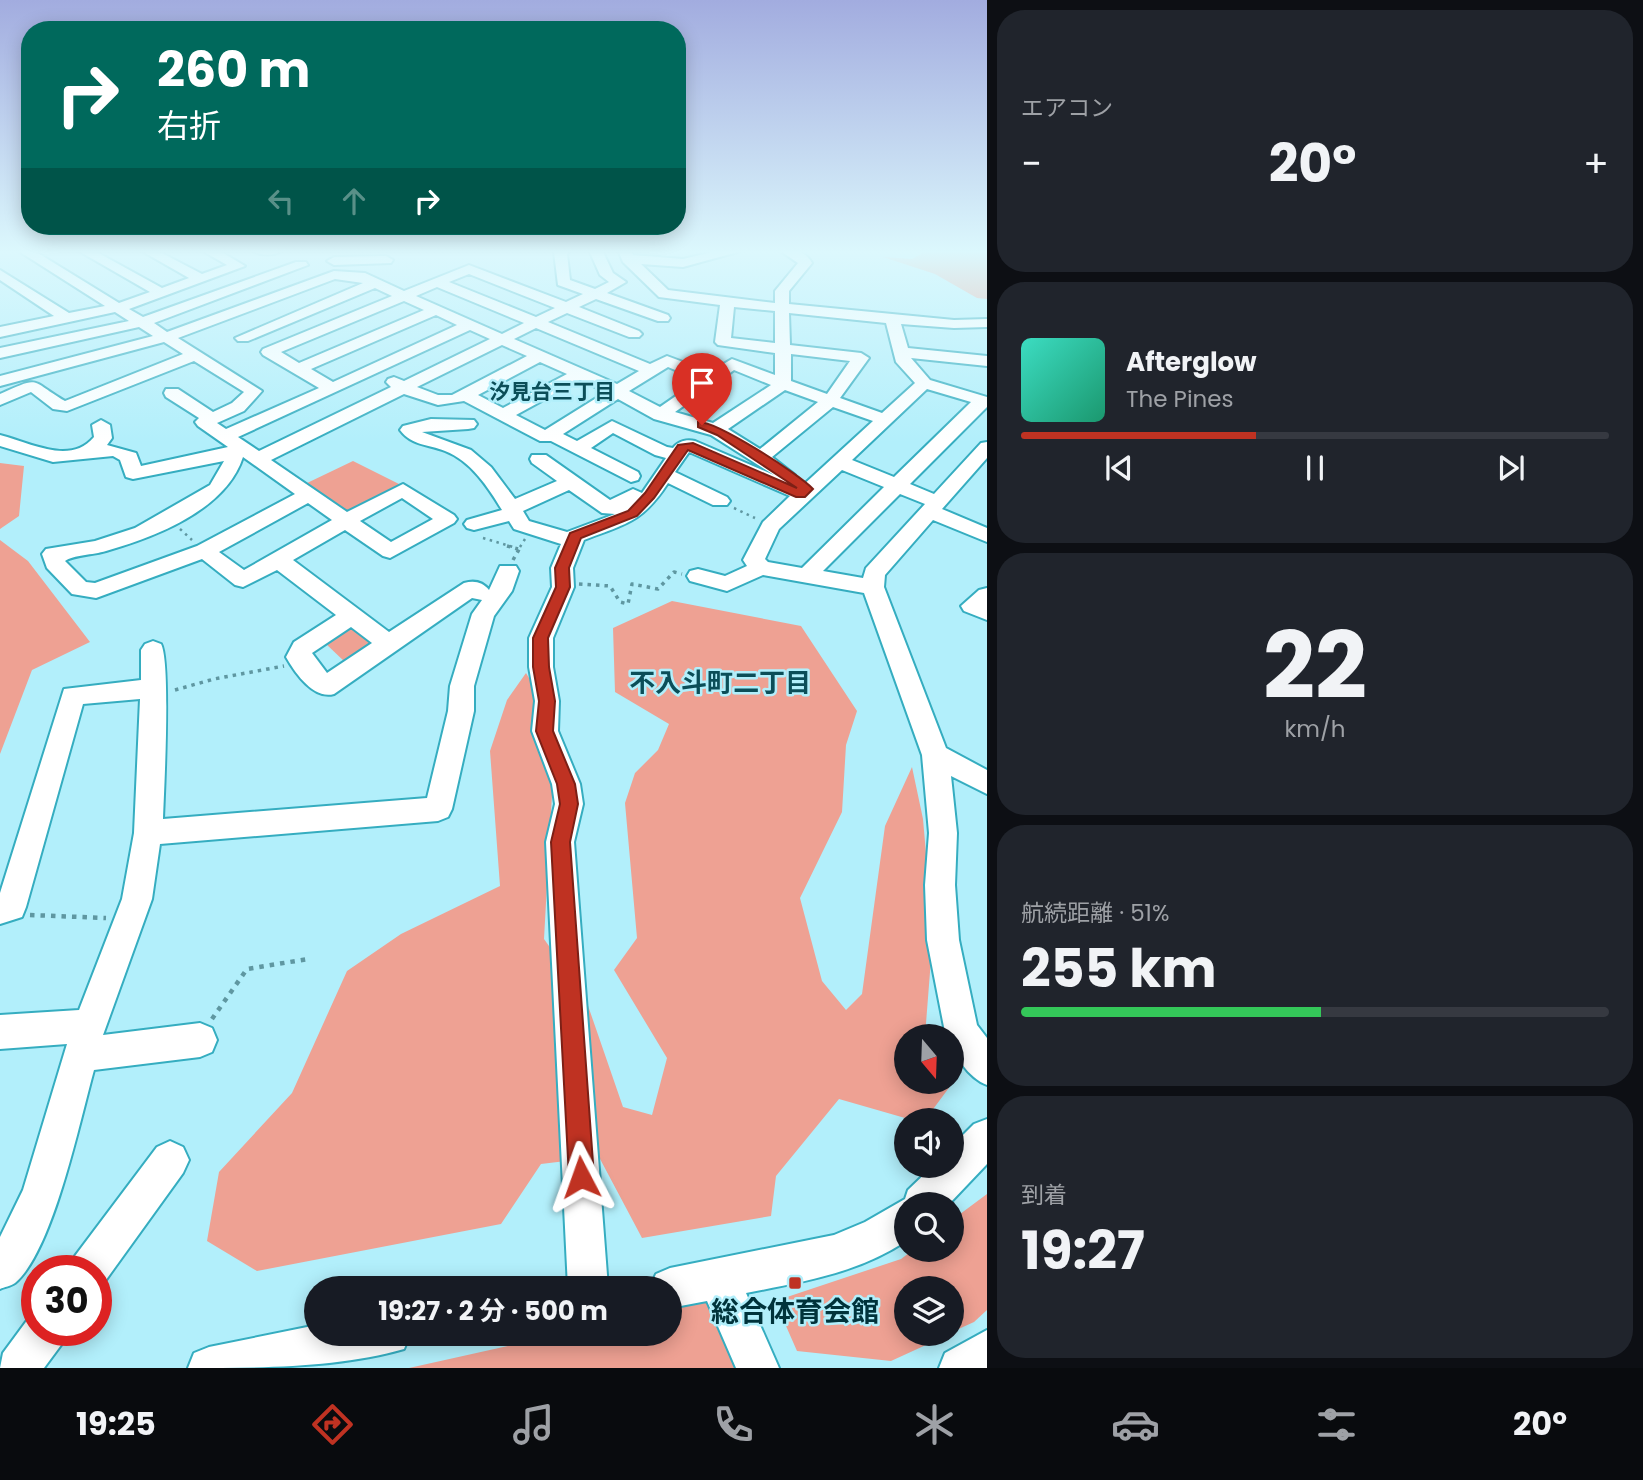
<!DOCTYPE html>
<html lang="ja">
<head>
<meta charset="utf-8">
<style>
	:root { --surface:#171b24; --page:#20242c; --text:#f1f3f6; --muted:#9ea1a6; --line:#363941; --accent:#bf3222 }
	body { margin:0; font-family:Poppins,"Noto Sans JP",sans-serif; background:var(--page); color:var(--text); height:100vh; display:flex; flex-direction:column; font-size:26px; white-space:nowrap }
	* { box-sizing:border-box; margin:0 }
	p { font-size:23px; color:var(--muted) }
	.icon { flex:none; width:38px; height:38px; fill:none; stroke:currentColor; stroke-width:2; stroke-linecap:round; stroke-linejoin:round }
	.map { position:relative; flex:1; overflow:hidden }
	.sheet { display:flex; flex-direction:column; gap:10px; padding:10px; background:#0d0f14; width:656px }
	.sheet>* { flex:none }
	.banner { position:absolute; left:21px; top:21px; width:665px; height:214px; border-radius:28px; box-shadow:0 4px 18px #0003; background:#00695c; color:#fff; overflow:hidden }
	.needle { width:46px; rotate:161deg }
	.tools { position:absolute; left:894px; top:1024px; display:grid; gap:14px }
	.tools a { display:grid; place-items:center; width:70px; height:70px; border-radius:50%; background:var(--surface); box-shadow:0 4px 18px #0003; font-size:35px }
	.speed { position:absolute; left:21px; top:1255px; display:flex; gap:14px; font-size:35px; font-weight:700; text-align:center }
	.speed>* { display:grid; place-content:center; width:91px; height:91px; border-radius:50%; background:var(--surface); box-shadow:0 4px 18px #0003; line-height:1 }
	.speed .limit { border:10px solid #d22; background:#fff; color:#111 }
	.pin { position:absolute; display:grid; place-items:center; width:60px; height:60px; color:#fff; margin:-72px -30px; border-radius:50% 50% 50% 0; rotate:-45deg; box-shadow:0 0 7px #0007 }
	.pin .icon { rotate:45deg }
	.me { position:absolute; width:77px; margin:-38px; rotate:356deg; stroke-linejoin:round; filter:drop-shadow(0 0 5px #0008) }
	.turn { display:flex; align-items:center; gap:24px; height:147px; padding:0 21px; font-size:32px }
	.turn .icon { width:91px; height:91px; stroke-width:2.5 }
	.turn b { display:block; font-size:49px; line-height:60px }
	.lanes { display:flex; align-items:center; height:66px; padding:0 21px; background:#0003; justify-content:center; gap:35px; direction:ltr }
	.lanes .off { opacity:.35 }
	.big { font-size:52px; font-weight:700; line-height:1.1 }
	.sheet .tile { flex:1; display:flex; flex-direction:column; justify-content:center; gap:10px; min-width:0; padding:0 24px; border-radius:28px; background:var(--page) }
	.sheet .dial { align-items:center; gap:0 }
	.dial b { font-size:91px; line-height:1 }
	.song { display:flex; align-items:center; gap:21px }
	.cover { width:84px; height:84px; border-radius:10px; background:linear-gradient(135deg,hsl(170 70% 55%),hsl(160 70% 35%)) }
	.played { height:7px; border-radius:4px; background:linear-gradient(90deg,var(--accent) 40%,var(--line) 40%) }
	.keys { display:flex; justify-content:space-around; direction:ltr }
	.heat { display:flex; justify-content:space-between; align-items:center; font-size:38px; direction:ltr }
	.charge { height:10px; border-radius:5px; background:linear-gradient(90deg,#34c759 51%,var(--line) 0) }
	.trip { position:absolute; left:304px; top:1276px; width:378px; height:70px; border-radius:35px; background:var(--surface); box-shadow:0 4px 18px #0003; font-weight:700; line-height:70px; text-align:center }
	.tabs { display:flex; height:112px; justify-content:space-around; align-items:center; background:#090b0e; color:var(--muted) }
	.tabs .icon { width:49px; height:49px }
	.tabs .active { color:var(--accent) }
	.tabs b { font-size:32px; color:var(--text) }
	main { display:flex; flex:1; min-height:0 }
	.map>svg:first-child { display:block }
</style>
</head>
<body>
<main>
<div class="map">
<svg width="987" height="1368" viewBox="0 0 987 1368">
	<rect width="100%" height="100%" fill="#b2effb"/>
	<path fill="#eea193" d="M919 250H987V299L977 298 935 274 883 257 912 259 921 254Z
		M353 461 401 485 350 514 305 484Z
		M0 463 24 466 19 516 0 529Z
		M0 540 28 561 90 642 32 670 0 754Z
		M672 601 801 626 857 711 846 745 842 812 800 898 822 981 846 1010 862 994 885 826 912 767 923 819 933 934 925 1036H906V1082H952V1077L954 1081 925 1120H912L839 1099 776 1176 771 1216 642 1238 599 1157 541 1164 501 1224 257 1271 207 1241 219 1172 292 1093 347 971 401 934 500 886 490 751 507 700 526 673 556 723 544 939 585 997 623 1107 652 1115 667 1058 614 970 637 938 625 803 635 773 658 750 669 724 615 692 613 628Z
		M355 623 379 643 346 663 325 643Z
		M987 1194V1310L974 1322 952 1332V1288H906V1334H950L891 1361 797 1351 775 1301 901 1259 913 1250H952V1220Z
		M711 1300 739 1368H409L562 1334H670V1309Z"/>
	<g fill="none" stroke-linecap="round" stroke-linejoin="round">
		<g stroke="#35adc0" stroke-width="4">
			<path id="minor" d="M17 250H33L119 303 150 292 77 250H93L162 288 189 278 140 250H156L202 274 227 265 201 250H218L245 266 129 309 143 317 296 262H306L308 265 154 323 167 332 334 271 365 273 404 291 469 265 566 302 583 294 558 285 554 252 571 250 567 254 570 280 595 289 609 282 600 275 589 250H602L613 273 626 282 607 293 668 315 670 318 668 321H658L596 299 579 307 639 331 642 334 639 337H629L567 313 548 322 650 364 667 356 710 372 732 359 775 375V353L718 345 715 342 720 305 659 297 623 262 618 250H631L633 255 683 259 721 250H745L683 267 641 264 668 290 775 303V291L798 263 779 250C793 250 804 249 812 263L789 291V304L954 320 987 319V327L954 328 901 324 908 348 987 356V366L911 358 930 380 987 397V407L910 484 934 494 981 443 987 442V458L942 509 987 528V542L933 520 885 575 884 587 946 748 987 770V794L951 776 957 833 955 885 959 940 977 1025 987 1038V1085C969 1078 952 1055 952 1036H947L945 1032 927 940 925 885 929 833 922 755 864 593 763 575 727 591 690 581 687 576 690 571 698 569 725 576 747 566 743 560 763 522 790 496 689 452 675 472 727 497 730 501 727 505H713L668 483C642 523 625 524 584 540L573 568 574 587 553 638V667L559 701 558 731 580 784 583 804 574 842 608 1288H568L546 842 555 804 552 784 532 731 535 701 529 667V638L552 587 551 568 561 544 514 529 509 521 474 530 467 528 464 524 467 520 502 510C488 487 471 461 445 451 428 444 412 446 400 430L403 426 431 419 474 420 477 424 474 428 468 429 422 432 471 450 491 467 515 499 557 481 532 463 530 459 532 455H546L610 500 633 489 642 493 666 458 655 455 613 433 591 448 638 472 640 476 638 480 631 482 551 441H540L464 401 438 405 404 394 271 460 347 512 403 484 454 515 457 519 454 523 390 558 383 556 345 530 293 560 389 632 464 583C474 580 483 582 489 590L500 566H516L519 571 512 591 494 616 474 686V711L452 809 448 817 438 821 160 844 152 899 103 1035 200 1023 212 1028 217 1040 212 1052 200 1057 94 1070C80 1120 53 1251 15 1283 11 1286 4 1287 0 1289V1237L23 1190 67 1044 0 1049V1015L79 1010 122 899 134 833 140 699 83 704 26 907 22 917 0 924V893L64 689 141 680V650L145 644 153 641 161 644C171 662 164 791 163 819L427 798 448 711 450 686 472 614 482 600 472 598 334 694C314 700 295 673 286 657L294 642 336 615 277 570 243 587 235 585 202 559 96 598 72 594 47 568 42 554 46 549 95 541 135 528 210 485 224 461 133 479 126 477 120 460 113 456 53 462 0 446V435C29 442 70 466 94 437L92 425 101 420 110 425 112 438 107 445 136 453 141 466 228 447 198 426 195 422 199 418 166 397 164 393 166 389H178L213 412 232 403 244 392 194 361 67 411 53 409 31 392 0 405V394C42 375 29 380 65 401L183 354 164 342 0 386V376L153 336 139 327 0 358V348L129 321 115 312 0 337V327L54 316 0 280V270L69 313 105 306ZM469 274 555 308 536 317 449 282ZM335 279 363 283 235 338 238 341H248L375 288 392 296 263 349 261 352 263 355 319 388 226 429 217 423 244 411 262 391 178 338ZM437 287 524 323 502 334 416 296ZM404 301 424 310 299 363 281 352ZM734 307 775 311V343L731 338ZM789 313 886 323 896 362 915 383 882 413 840 398 869 358 861 353 790 345ZM436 315 457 325 333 382 311 369ZM536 328 639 371 617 384 514 339ZM470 330 490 339 404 381 394 377 388 379 386 382 391 387 259 451 238 437ZM502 345 527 356 452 395H438L417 387ZM791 354 850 361 827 394 791 381ZM540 362 567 374 503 408 478 395ZM668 367 699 380 660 407 629 391ZM734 370 771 385 713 423 675 412ZM580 380 606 392 545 430 516 415ZM927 389 971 402 894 477 852 460ZM785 390 818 402 760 449 728 429ZM618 399 654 419 711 435 774 475 695 441C687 439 678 441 673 448L667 447 612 421 577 441 563 434ZM833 407 873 421 801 487 786 481 795 475 772 457ZM243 457 295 494 197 546 95 583 86 582 65 561C73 555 93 555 106 551 155 537 226 510 243 457ZM842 470 884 487 802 568 768 562 765 559 779 529ZM569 490 602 513 615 514 567 532 529 521 523 511ZM900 494 925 504 866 568 863 578 823 571ZM402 498 433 519 391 542 360 521ZM308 503 332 520 244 570 219 552ZM351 627 372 643 327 673 312 653Z
				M252 250H283C276 256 259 256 252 250Z
				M386 256 393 260 391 263 334 265 327 261 334 257Z
				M987 588V620L964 611 961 606 979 590Z
				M987 1119V1164L949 1204H906V1241C858 1273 802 1282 746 1293L779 1368H736L707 1301 670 1308V1288H650L656 1274 670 1268 834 1235 865 1222 905 1199 908 1190 933 1166H952V1146L974 1124Z
				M170 1141 183 1147 189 1160 183 1173 103 1284 96 1287V1270H69L75 1256 157 1147Z
				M37 1313V1330H67L61 1345 44 1368H0L3 1353 31 1315Z
				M317 1325V1334H410L404 1349C339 1368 256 1368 188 1368L194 1353 209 1347Z
				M987 1330V1368H939L945 1353Z"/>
		</g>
		<path stroke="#5f97a1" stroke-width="2.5" stroke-dasharray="2.5 4.5" stroke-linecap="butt" d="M734 508 755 518
			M180 529 192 540
			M483 538 513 547
			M520 547 525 539"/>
		<path stroke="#5f97a1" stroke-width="3.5" stroke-dasharray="3.5 5" stroke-linecap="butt" d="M507 546 518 549
			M513 560 521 546
			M579 584 610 586 620 602 628 604 632 584 658 589 674 572 682 574
			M175 690 214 679 284 666"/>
		<path stroke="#5f97a1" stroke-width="4.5" stroke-dasharray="4.5 6" stroke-linecap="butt" d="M30 915 106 918
			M212 1019 247 969 308 959"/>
		<use href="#minor" fill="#fff" fill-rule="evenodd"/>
	</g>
	<linearGradient id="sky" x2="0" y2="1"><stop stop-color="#a2acdf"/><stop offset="0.57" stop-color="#dcf8fd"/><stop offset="1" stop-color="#dcf8fd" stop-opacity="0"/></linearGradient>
	<rect width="987" height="442" fill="url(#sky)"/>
	<path fill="#bf3222" stroke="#7c2016" stroke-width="2" d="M698 422C715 420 799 474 813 489L805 497H796L688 450 654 498 637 516 581 538 569 568 570 587 548 638 549 667 555 701 553 731 575 784 578 804 570 842 594 1177 590 1185 581 1189 573 1185 569 1177 551 842 560 804 557 784 536 731 539 701 533 667V638L556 587 555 568 570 533 628 511 645 493 678 445 693 443 797 488 717 435 698 427Z"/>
	<rect fill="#bf3222" stroke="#b2effb" stroke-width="2.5" x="788" y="1276" width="14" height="14" rx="3.5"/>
	<g text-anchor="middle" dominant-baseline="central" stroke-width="5" stroke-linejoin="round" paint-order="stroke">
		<g font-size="21" font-weight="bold" fill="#0b4e58" stroke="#b2effb">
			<text x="552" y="391">汐見台三丁目</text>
		</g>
		<g font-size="26" font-weight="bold" fill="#0b4e58" stroke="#b2effb">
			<text x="720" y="683">不入斗町二丁目</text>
		</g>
		<g font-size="28" font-weight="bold" fill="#00333b" stroke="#b2effb">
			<text x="795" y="1311">総合体育会館</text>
		</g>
	</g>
</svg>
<div class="tools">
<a><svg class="needle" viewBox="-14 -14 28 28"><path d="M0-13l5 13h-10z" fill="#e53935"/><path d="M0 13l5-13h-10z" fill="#9ea1a6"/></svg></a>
<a><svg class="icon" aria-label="sound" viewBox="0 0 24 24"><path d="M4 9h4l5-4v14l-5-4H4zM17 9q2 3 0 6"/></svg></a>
<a><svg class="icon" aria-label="search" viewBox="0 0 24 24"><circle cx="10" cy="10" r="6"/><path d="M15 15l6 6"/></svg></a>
<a><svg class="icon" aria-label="layers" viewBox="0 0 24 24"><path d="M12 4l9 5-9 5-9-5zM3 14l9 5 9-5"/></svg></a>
</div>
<div class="speed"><div class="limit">30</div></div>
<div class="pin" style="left:702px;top:425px;background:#d93025"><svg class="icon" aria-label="arrive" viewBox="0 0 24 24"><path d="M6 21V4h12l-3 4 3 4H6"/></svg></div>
<svg class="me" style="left:581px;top:1177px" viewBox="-20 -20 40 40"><path d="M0-17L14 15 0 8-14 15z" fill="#bf3222" stroke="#fff" stroke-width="4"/></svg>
<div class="trip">19:27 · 2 分 · 500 m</div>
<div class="banner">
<div class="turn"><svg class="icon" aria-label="right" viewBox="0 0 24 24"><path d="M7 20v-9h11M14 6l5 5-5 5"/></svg><div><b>260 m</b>右折</div></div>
<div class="lanes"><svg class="icon off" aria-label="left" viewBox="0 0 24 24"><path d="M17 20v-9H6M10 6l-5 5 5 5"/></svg><svg class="icon off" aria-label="ahead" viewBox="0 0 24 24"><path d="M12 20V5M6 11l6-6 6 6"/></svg><svg class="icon" aria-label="right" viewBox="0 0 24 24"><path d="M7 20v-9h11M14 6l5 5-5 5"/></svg></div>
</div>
</div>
<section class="sheet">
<div class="tile"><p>エアコン</p>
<div class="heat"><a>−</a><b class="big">20°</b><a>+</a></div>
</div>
<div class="tile">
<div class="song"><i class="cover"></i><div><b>Afterglow</b><p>The Pines</p></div></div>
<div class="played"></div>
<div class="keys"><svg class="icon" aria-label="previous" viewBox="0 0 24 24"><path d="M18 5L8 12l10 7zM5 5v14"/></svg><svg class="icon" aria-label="pause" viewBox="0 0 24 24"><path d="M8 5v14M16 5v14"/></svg><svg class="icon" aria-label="next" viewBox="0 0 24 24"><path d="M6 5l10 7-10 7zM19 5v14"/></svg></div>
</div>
<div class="tile dial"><b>22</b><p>km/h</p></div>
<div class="tile"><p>航続距離 · 51%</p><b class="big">255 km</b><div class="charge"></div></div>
<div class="tile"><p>到着</p><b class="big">19:27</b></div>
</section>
</main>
<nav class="tabs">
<b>19:25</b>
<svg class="icon active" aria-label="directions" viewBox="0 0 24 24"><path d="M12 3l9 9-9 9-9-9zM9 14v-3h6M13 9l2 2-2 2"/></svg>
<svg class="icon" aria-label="music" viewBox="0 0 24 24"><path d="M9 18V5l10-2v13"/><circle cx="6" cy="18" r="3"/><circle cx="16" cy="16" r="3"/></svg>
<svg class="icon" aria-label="phone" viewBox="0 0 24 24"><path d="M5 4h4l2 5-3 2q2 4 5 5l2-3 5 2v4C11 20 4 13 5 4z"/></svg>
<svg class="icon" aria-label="climate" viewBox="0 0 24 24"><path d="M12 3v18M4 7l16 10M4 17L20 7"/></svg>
<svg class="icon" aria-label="car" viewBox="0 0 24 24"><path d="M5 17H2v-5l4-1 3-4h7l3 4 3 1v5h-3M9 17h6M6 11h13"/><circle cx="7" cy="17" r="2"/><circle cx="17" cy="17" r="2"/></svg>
<svg class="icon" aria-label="filters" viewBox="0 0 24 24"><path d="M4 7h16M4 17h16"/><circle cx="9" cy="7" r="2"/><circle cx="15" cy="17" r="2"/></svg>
<b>20°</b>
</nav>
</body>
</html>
